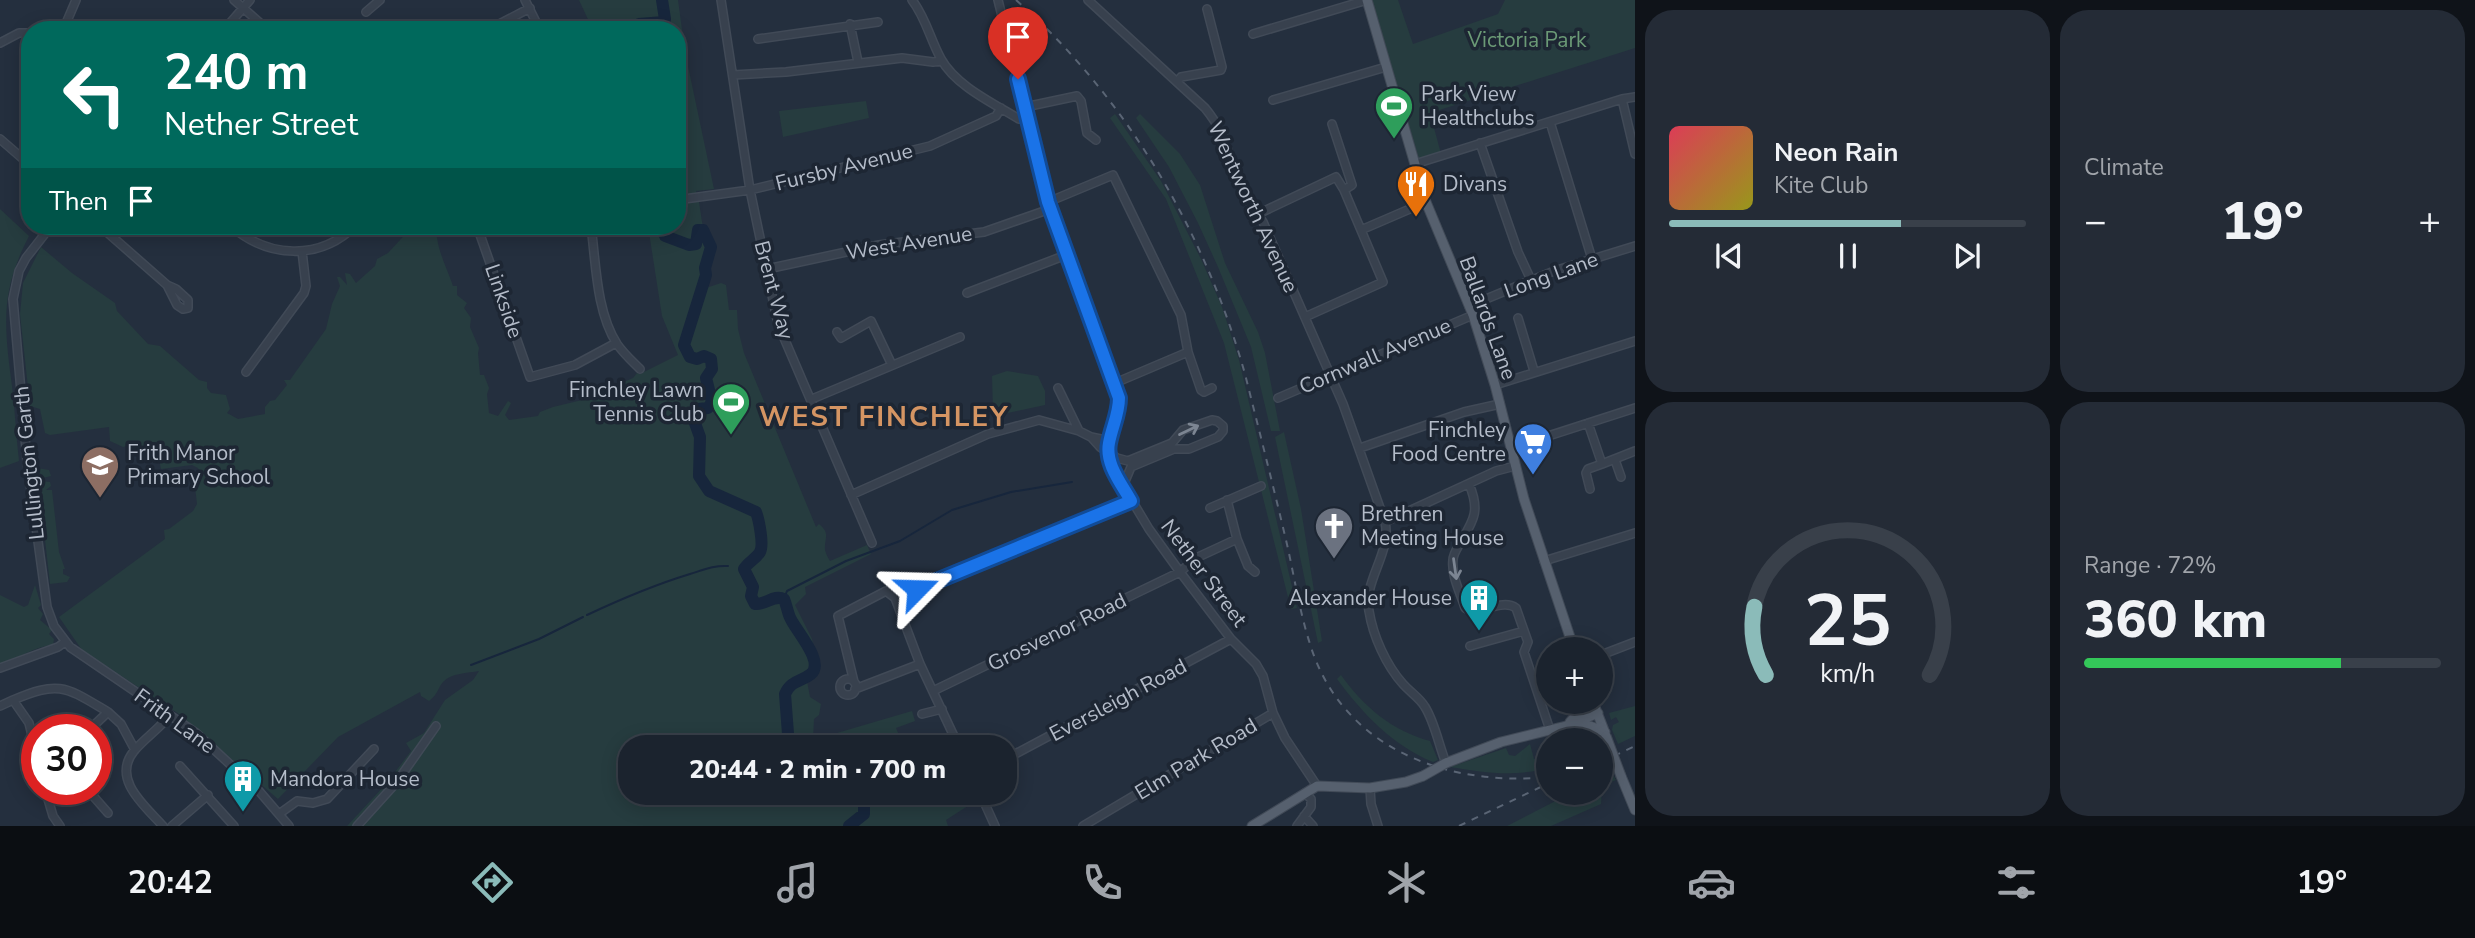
<!DOCTYPE html>
<html lang="en">
<head>
<meta charset="utf-8">
<style>
	:root { --surface:#1b232e; --page:#242b36; --text:#f1f3f6; --muted:#a0a4aa; --line:#39404a; --accent:#8bbbb9 }
	body { margin:0; font-family:"Nunito Sans",sans-serif; background:var(--page); color:var(--text); height:100vh; display:flex; flex-direction:column; font-size:26px; white-space:nowrap }
	* { box-sizing:border-box; margin:0 }
	p { font-size:23px; color:var(--muted) }
	.icon { flex:none; width:38px; height:38px; fill:none; stroke:currentColor; stroke-width:2; stroke-linecap:round; stroke-linejoin:round }
	.map { position:relative; flex:1; overflow:hidden }
	.sheet { display:flex; flex-direction:column; gap:10px; padding:10px; background:#0f1319; width:840px }
	.sheet>* { flex:none }
	.guide { position:absolute; left:21px; top:21px; width:665px; height:214px; border-radius:28px; box-shadow:0 4px 18px #0003,0 0 0 2px var(--line); background:#00695c; color:#fff; overflow:hidden }
	.buttons { position:absolute; left:1536px; top:637px; display:grid; gap:14px }
	.buttons a { display:grid; place-items:center; width:77px; height:77px; border-radius:50%; background:var(--surface); box-shadow:0 4px 18px #0003,0 0 0 2px var(--line); font-size:35px }
	.speed { position:absolute; left:21px; top:714px; display:flex; gap:14px; font-size:35px; font-weight:700; text-align:center }
	.speed>* { display:grid; place-content:center; width:91px; height:91px; border-radius:50%; background:var(--surface); box-shadow:0 4px 18px #0003,0 0 0 2px var(--line); line-height:1 }
	.speed .limit { border:10px solid #d22; background:#fff; color:#111 }
	.pin { position:absolute; display:grid; place-items:center; width:60px; height:60px; color:#fff; margin:-72px -30px; border-radius:50% 50% 50% 0; rotate:-45deg; box-shadow:0 0 7px #0007 }
	.pin .icon { rotate:45deg }
	.me { position:absolute; width:77px; margin:-38px; rotate:68deg; stroke-linejoin:round; filter:drop-shadow(0 0 5px #0008) }
	.turn { display:flex; align-items:center; gap:24px; height:147px; padding:0 28px; font-size:32px }
	.turn .icon { width:91px; height:91px; stroke-width:2.5 }
	.turn b { display:block; font-size:49px; line-height:60px }
	.then { display:flex; align-items:center; height:66px; padding:0 28px; background:#0003; gap:14px; font-size:26px }
	.big { font-size:52px; font-weight:800; line-height:1.1 }
	.sheet .tile { flex:1; display:flex; flex-direction:column; justify-content:center; gap:10px; min-width:0; padding:0 24px; border-radius:28px; background:var(--page) }
	.sheet .dial { align-items:center; gap:0 }
	.dial svg { height:182px; overflow:visible; fill:none; stroke:var(--line); stroke-width:7; stroke-linecap:round; text-anchor:middle }
	.dial text { fill:var(--text); stroke:none }
	.song { display:flex; align-items:center; gap:21px }
	.cover { width:84px; height:84px; border-radius:10px; background:linear-gradient(135deg,hsl(350 70% 55%),hsl(60 70% 35%)) }
	.played { height:7px; border-radius:4px; background:linear-gradient(90deg,var(--accent) 65%,var(--line) 65%) }
	.keys { display:flex; justify-content:space-around; direction:ltr }
	.heat { display:flex; justify-content:space-between; align-items:center; font-size:38px; direction:ltr }
	.charge { height:10px; border-radius:5px; background:linear-gradient(90deg,#34c759 72%,var(--line) 0) }
	.sheet .tiles { flex:1; display:grid; gap:10px; grid-template-columns:repeat(2,1fr) }
	.trip { position:absolute; left:618px; top:735px; width:399px; height:70px; border-radius:28px; background:var(--surface); box-shadow:0 4px 18px #0003,0 0 0 2px var(--line); font-weight:800; line-height:70px; text-align:center }
	.dock { display:flex; height:112px; justify-content:space-around; align-items:center; background:#0b0e12; color:var(--muted) }
	.dock .icon { width:49px; height:49px }
	.dock .active { color:var(--accent) }
	.dock b { font-size:32px; color:var(--text) }
	main { display:flex; flex:1; min-height:0 }
	.map>svg:first-child { display:block }
</style>
</head>
<body>
<main>
<div class="map">
<svg width="1635" height="826" viewBox="0 0 1635 826">
	<rect width="100%" height="100%" fill="#242f3e"/>
	<path fill="#263c3f" d="M579 0H678L685 52 714 189 696 191 697 195 690 202H699L703 228 713 245C709 255 708 263 707 273 707 278 703 283 703 289L721 283 726 285 729 310H737L738 329 744 353 816 527 819 524C831 534 824 538 825 550 826 554 828 558 830 561L867 545 871 554 805 587 806 594 795 605 812 639 819 670 807 681 810 697 821 704 819 715 814 719 813 740 912 711 915 721 896 728 904 747H630V793H975L977 800 946 820 948 826H347L386 784 411 751 406 743 424 733 445 700 473 680 479 671C468 673 451 673 443 682 437 689 439 693 429 701L421 696 420 692 338 737 278 799 179 714 82 650 59 617 165 539 164 530 169 529 193 511 197 504 195 487 201 475 198 468 192 465 161 469 156 444 130 455 127 446 123 447 110 441 109 427 50 435 45 433 40 409 30 406 20 314 23 283 41 247 72 273 115 303 117 311 148 344 160 346 199 380 207 382V388L211 393 226 395 230 409 227 413 238 419 265 414V407L270 401 275 400 287 385 284 380H290L326 329 332 304 340 286 337 277H340L347 285 345 273 350 274 356 283 375 266 377 259 388 253 413 226 436 228C437 251 446 265 453 286H457V295L467 303 464 308 471 318 470 327 479 348 478 353 480 375H484L489 388 487 394 489 413 498 416 508 401 511 403 505 415 509 420 538 416 540 412 553 407 582 400 633 378 637 373 640 374 678 355 662 316 648 226H677V30H593Z
		M1372 0H1398L1413 44 1498 14 1505 0H1635V48L1430 113 1440 150V153L1419 159Z
		M866 101 869 118 783 137 779 111Z
		M1115 114 1161 181 1201 259 1222 307 1239 360 1297 608 1291 609 1224 343 1166 199 1110 118Z
		M1140 114 1180 154 1200 185 1225 263 1258 332 1265 353 1280 431H1271L1251 347 1218 267 1198 223 1169 167 1136 118Z
		M0 209 29 236C0 292 4 325 12 386 15 411 16 436 19 461L0 468Z
		M1007 371 1038 376 1045 391V405L999 415 993 412 992 376Z
		M1284 432 1301 509 1322 641 1318 643 1275 437Z
		M37 468 49 470 51 476 43 478 42 481 50 482 51 486 46 490H52L59 552 65 569H63V574L70 577 67 582 50 584Z
		M35 585 41 605 38 608 43 614 40 620 52 630 49 634 54 639 53 645C35 646 17 659 0 666V595L24 607 28 605Z
		M1341 675C1363 706 1392 731 1430 741L1438 760 1433 762C1392 745 1363 714 1337 679Z
		M1635 706V736L1618 744 1612 730 1613 725 1619 722 1616 717 1611 720 1609 713Z
		M1530 744 1534 759 1549 757V768C1511 777 1488 773 1450 767L1506 748 1509 755 1515 756Z
		M1612 773 1616 780 1602 786 1601 804 1551 826H1507L1571 793H1601V778Z"/>
	<g fill="none" stroke-linecap="round" stroke-linejoin="round">
		<path stroke="#17263c" stroke-width="2" d="M784 599 787 591 846 561 900 541 952 510 1011 492 1072 482
			M587 615C621 599 654 585 690 574 703 570 715 565 728 566
			M471 665 539 639 583 617"/>
		<path stroke="#17263c" stroke-width="12" d="M636 30 639 24 664 22 665 19 662 0
			M677 63 681 68 677 75
			M677 184C684 192 684 208 677 216
			M663 226 665 236 689 245 696 244 698 230H703L711 247 705 268 706 275 684 345 690 357 697 359 704 356 711 359 712 369 706 378 712 402 708 408 698 409 692 415 700 437 699 476 709 491 756 512C759 520 764 545 760 552 756 559 748 562 744 569L753 587 751 596 755 604C766 605 774 594 784 599 786 604 787 609 789 615 792 627 826 661 811 674 801 682 791 680 785 694L789 747
			M849 826 864 814V801L853 793"/>
		<g stroke="#414a57" stroke-width="10">
			<path id="minor" d="M234 0 268 30
				M525 0 540 30
				M721 0 750 190 778 324 872 543
				M912 0C926 18 930 39 941 59 956 86 993 103 1019 119H1027
				M998 0 1048 202 1119 398 1116 423 1108 452 1113 469 1149 529 1180 572 1231 639 1256 664 1263 676 1273 713 1285 738 1317 786
				M1088 0 1205 108C1229 137 1228 158 1242 189 1247 201 1255 211 1263 222L1343 404 1385 522
				M366 12 380 0
				M850 24 858 62
				M66 30 67 21 76 0
				M224 30 250 0
				M488 30 530 8
				M1253 34 1367 0
				M758 39 878 22
				M0 43 19 33H30
				M733 75 786 72 902 58 933 62 942 61
				M1177 82 1181 77 1221 70 1222 67 1207 9
				M1622 99 1635 154
				M1273 100 1386 67
				M1025 107 1077 96 1081 101 1087 133 1096 140
				M1550 122 1592 259
				M1332 124 1352 185 1344 190
				M0 139 30 165
				M1480 143 1518 252 1531 280
				M1415 164 1622 99 1635 97
				M677 200 750 190 930 146 996 116 1001 108
				M1048 202 1113 175 1181 315 1188 352 1115 383
				M1258 214 1336 177 1344 190 1383 282 1305 317
				M51 226 26 258 19 271 13 299 27 461 47 607 54 626 70 647 196 733 259 791 289 826
				M100 226 167 285 176 289 188 300V308L183 309 177 305 167 285
				M231 226C268 258 319 261 355 226
				M477 226 530 377 575 365 616 343
				M591 226C596 263 596 311 617 344 624 354 632 361 640 369
				M1361 230 1426 202
				M767 269 879 245 984 232 1050 209
				M967 293 1066 255
				M1469 306 1554 271 1635 246
				M1518 318 1534 371
				M837 332 841 338 871 321 892 365
				M1188 352 1201 390 1204 392 1212 388
				M246 372 304 293 306 286 302 251
				M1495 385 1635 341
				M1058 388 1079 431
				M1278 398 1473 315
				M812 399 960 337
				M1588 423 1602 464 1588 469 1586 473 1590 489
				M1091 437 1100 447 1117 458 1128 461 1172 443 1183 430 1212 420 1217 421 1223 426V431L1218 437 1189 449H1174L1131 467 1123 486
				M1360 448 1464 412 1500 404
				M1511 448 1635 408
				M1615 460 1621 477
				M1602 464 1635 451
				M1469 484C1481 512 1473 521 1459 545 1456 550 1453 555 1453 560 1451 576 1461 594 1465 608L1475 613C1488 609 1505 600 1516 608L1528 642 1524 652 1550 730
				M851 495 988 434 1039 420 1079 431 1091 437 1110 441
				M1210 508 1261 486
				M1237 539 1248 566 1255 572
				M1544 561 1635 533
				M895 598 1131 501
				M895 598 920 664 959 747
				M1470 646 1524 631
				M1601 655 1635 642
				M0 668 58 647 65 642
				M840 687a8 8 0 1 1 16 0a8 8 0 1 1-16 0Z
				M854 682 838 616 886 591 895 598
				M855 689 920 664
				M933 691 1180 572 1196 558 1237 539 1227 500
				M0 706 13 700
				M922 714 942 709
				M89 730 108 712 121 724 135 750
				M37 756 29 723 13 700C60 680 66 687 108 712
				M1004 760 1231 639
				M1446 763C1439 746 1435 723 1425 707 1420 698 1410 692 1403 684 1386 665 1373 636 1369 611 1363 580 1392 553 1385 522L1496 471 1515 466
				M180 766 234 826
				M1370 788 1371 804 1378 826
				M45 789 53 816 60 826
				M87 789 108 813
				M980 793 995 826
				M279 814 297 801 313 803 327 799 374 749
				M1304 816 1313 826
				M163 826C145 806 111 779 134 751 145 738 160 728 170 715
				M172 826 208 795
				M357 826 396 783 436 726
				M1083 826 1273 713
				M1297 826 1311 807V799L1305 793"/>
		</g>
		<g stroke="#414a57" stroke-width="11">
			<path id="major" d="M1367 0 1426 202 1473 315 1495 385 1524 499 1574 649
				M1593 702 1605 733
				M1570 722 1588 702
				M1575 726H1590L1605 732
				M1446 763 1501 742 1566 726 1598 713
				M1621 776 1635 810
				M1252 826 1317 786 1370 788 1406 782 1423 776"/>
		</g>
		<use href="#minor" stroke="#38414e" stroke-width="7"/>
		<use href="#major" stroke="#56606e" stroke-width="9"/>
		<path stroke="#5a6575" stroke-width="2" stroke-dasharray="7 7" stroke-linecap="butt" d="M1016 0C1127 98 1205 232 1245 374 1259 430 1273 485 1286 540 1294 574 1299 610 1310 644 1342 749 1448 787 1549 777
			M1601 762 1635 746
			M1459 826 1549 783"/>
		<g stroke="#414a57" stroke-width="11" stroke-linecap="butt">
			<path id="major-bridge" d="M1606 736 1621 776
				M1423 776 1446 763"/>
		</g>
		<use href="#major-bridge" stroke="#56606e" stroke-width="9"/>
	</g>
	<defs><path id="oneway-shaft" d="M-6 0H5M1.5-3L5.5 0L1.5 3" fill="none" stroke-width="1.6" stroke-linecap="round" stroke-linejoin="round" transform="scale(1.75)"/></defs>
	<g stroke="#7c8592">
		<use href="#oneway-shaft" transform="translate(1189 430) rotate(-26)"/>
		<use href="#oneway-shaft" transform="translate(1455 569) rotate(82)"/>
	</g>
	<g fill="none" stroke-linecap="round" stroke-linejoin="round">
		<g stroke="#114b97" stroke-width="18">
			<path id="route" d="M917 589 1131 501C1121 483 1105 464 1109 443 1112 427 1119 414 1119 398L1048 202 1018 79"/>
		</g>
		<use href="#route" stroke="#1a73e8" stroke-width="12"/>
	</g>
	<defs>
		<g id="stadium-pin" transform="scale(2.0125)"><path d="M0 17L-7.5 6A9.5 9.5 0 1 1 7.5 6Z" fill="#2e9e5b" stroke="#1d2633"/><path d="M0-5a6.5 5 0 1 0 0 10a6.5 5 0 1 0 0-10ZM-3.5-1.8h7v3.6h-7Z" fill="#fff"/></g>
		<g id="restaurant-pin" transform="scale(2.0125)"><path d="M0 17L-7.5 6A9.5 9.5 0 1 1 7.5 6Z" fill="#e8710a" stroke="#1d2633"/><path d="M-5-6h1v4h1v-4h1v4h1v-4h1v5L-1.5 .5V6h-2V.5L-5-1ZM5-6V6H3V1.5H1.5Q1.5-4 5-6Z" fill="#fff"/></g>
		<g id="supermarket-pin" transform="scale(2.0125)"><path d="M0 17L-7.5 6A9.5 9.5 0 1 1 7.5 6Z" fill="#3f7fe0" stroke="#1d2633"/><path d="M-6-5.5h2.5l.6 2H6L4.5 2H-2.5L-4.4-4H-6ZM-1.5 3.2a1.3 1.3 0 1 0 .1 0ZM3 3.2a1.3 1.3 0 1 0 .1 0Z" fill="#fff"/></g>
		<g id="school-pin" transform="scale(2.0125)"><path d="M0 17L-7.5 6A9.5 9.5 0 1 1 7.5 6Z" fill="#8d6e63" stroke="#1d2633"/><path d="M0-5L7-2L0 1L-7-2ZM-4 1L0 2.5L4 1V4Q0 6-4 4Z" fill="#fff"/></g>
		<g id="church-pin" transform="scale(2.0125)"><path d="M0 17L-7.5 6A9.5 9.5 0 1 1 7.5 6Z" fill="#6b7280" stroke="#1d2633"/><path d="M-1.2-6h2.4v3.5h3.3v2.4h-3.3V6h-2.4V-.1h-3.3v-2.4h3.3Z" fill="#fff"/></g>
		<g id="building-pin" transform="scale(2.0125)"><path d="M0 17L-7.5 6A9.5 9.5 0 1 1 7.5 6Z" fill="#0f9aa8" stroke="#1d2633"/><path d="M-4-6H4V6H1V3H-1V6H-4ZM-2.5-4.3h1.7v1.8h-1.7ZM.8-4.3h1.7v1.8H.8ZM-2.5-1h1.7V.8h-1.7ZM.8-1h1.7V.8H.8Z" fill="#fff"/></g>
	</defs>
	<g fill-rule="evenodd">
		<use href="#stadium-pin" x="1394" y="106"/>
		<use href="#restaurant-pin" x="1416" y="184"/>
		<use href="#stadium-pin" x="731" y="402"/>
		<use href="#supermarket-pin" x="1533" y="442"/>
		<use href="#school-pin" x="100" y="465"/>
		<use href="#church-pin" x="1334" y="526"/>
		<use href="#building-pin" x="1479" y="598"/>
		<use href="#building-pin" x="243" y="779"/>
	</g>
	<g text-anchor="middle" dominant-baseline="central" stroke-width="7" stroke-linejoin="round" paint-order="stroke">
		<g font-size="21" fill="#6b9a76" stroke="#1d2633">
			<text x="1527" y="40">Victoria Park</text>
		</g>
		<g font-size="21" fill="#b4bcc9" stroke="#1d2633" text-anchor="start">
			<text x="1421" y="94">Park View<tspan x="1421" dy="24">Healthclubs</tspan></text>
			<text x="1443" y="184">Divans</text>
			<text x="704" y="390" text-anchor="end">Finchley Lawn<tspan x="704" dy="24">Tennis Club</tspan></text>
			<text x="1506" y="430" text-anchor="end">Finchley<tspan x="1506" dy="24">Food Centre</tspan></text>
			<text x="127" y="453">Frith Manor<tspan x="127" dy="24">Primary School</tspan></text>
			<text x="1361" y="514">Brethren<tspan x="1361" dy="24">Meeting House</tspan></text>
			<text x="1452" y="598" text-anchor="end">Alexander House</text>
			<text x="270" y="779">Mandora House</text>
		</g>
		<g font-size="21" fill="#b4bcc9" stroke="#1d2633">
			<text transform="translate(844 167) rotate(-14)">Fursby Avenue</text>
			<text transform="translate(1253 207) rotate(65)">Wentworth Avenue</text>
			<text transform="translate(909 243) rotate(-9)">West Avenue</text>
			<text transform="translate(1551 275) rotate(-20)">Long Lane</text>
			<text transform="translate(774 290) rotate(75)">Brent Way</text>
			<text transform="translate(504 301) rotate(71)">Linkside</text>
			<text transform="translate(1488 318) rotate(70)">Ballards Lane</text>
			<text transform="translate(1375 356) rotate(-23)">Cornwall Avenue</text>
			<text transform="translate(29 463) rotate(-96)">Lullington Garth</text>
			<text transform="translate(1204 573) rotate(53)">Nether Street</text>
			<text transform="translate(1057 632) rotate(-26)">Grosvenor Road</text>
			<text transform="translate(1118 700) rotate(-28)">Eversleigh Road</text>
			<text transform="translate(175 721) rotate(36)">Frith Lane</text>
			<text transform="translate(1196 759) rotate(-31)">Elm Park Road</text>
		</g>
		<g font-size="28" font-weight="bold" letter-spacing="2" fill="#d59563" stroke="#1d2633">
			<text x="884" y="417">WEST FINCHLEY</text>
		</g>
	</g>
</svg>
<div class="buttons">
<a>+</a>
<a>−</a>
</div>
<div class="speed"><div class="limit">30</div></div>
<div class="pin" style="left:1018px;top:79px;background:#d93025"><svg class="icon" aria-label="arrive" viewBox="0 0 24 24"><path d="M6 21V4h12l-3 4 3 4H6"/></svg></div>
<svg class="me" style="left:917px;top:589px" viewBox="-20 -20 40 40"><path d="M0-17L14 15 0 8-14 15z" fill="#1a73e8" stroke="#fff" stroke-width="4"/></svg>
<div class="trip">20:44 · 2 min · 700 m</div>
<div class="guide">
<div class="turn"><svg class="icon" aria-label="left" viewBox="0 0 24 24"><path d="M17 20v-9H6M10 6l-5 5 5 5"/></svg><div><b>240 m</b>Nether Street</div></div>
<div class="then">Then<svg class="icon" aria-label="arrive" viewBox="0 0 24 24"><path d="M6 21V4h12l-3 4 3 4H6"/></svg></div>
</div>
</div>
<section class="sheet">
<div class="tiles">
<div class="tile">
<div class="song"><i class="cover"></i><div><b>Neon Rain</b><p>Kite Club</p></div></div>
<div class="played"></div>
<div class="keys"><svg class="icon" aria-label="previous" viewBox="0 0 24 24"><path d="M18 5L8 12l10 7zM5 5v14"/></svg><svg class="icon" aria-label="pause" viewBox="0 0 24 24"><path d="M8 5v14M16 5v14"/></svg><svg class="icon" aria-label="next" viewBox="0 0 24 24"><path d="M6 5l10 7-10 7zM19 5v14"/></svg></div>
</div>
<div class="tile"><p>Climate</p>
<div class="heat"><a>−</a><b class="big">19°</b><a>+</a></div>
</div>
<div class="tile dial"><svg viewBox="0 0 100 80">
<path d="M14 69A42 42 0 1 1 86 69"/>
<path d="M14 69A42 42 0 0 1 9 39" stroke="#8bbbb9"/>
<text x="50" y="56" font-size="32" font-weight="700">25</text>
<text x="50" y="72" font-size="11">km/h</text>
</svg></div>
<div class="tile"><p>Range · 72%</p><b class="big">360 km</b><div class="charge"></div></div>
</div>
</section>
</main>
<nav class="dock">
<b>20:42</b>
<svg class="icon active" aria-label="directions" viewBox="0 0 24 24"><path d="M12 3l9 9-9 9-9-9zM9 14v-3h6M13 9l2 2-2 2"/></svg>
<svg class="icon" aria-label="music" viewBox="0 0 24 24"><path d="M9 18V5l10-2v13"/><circle cx="6" cy="18" r="3"/><circle cx="16" cy="16" r="3"/></svg>
<svg class="icon" aria-label="phone" viewBox="0 0 24 24"><path d="M5 4h4l2 5-3 2q2 4 5 5l2-3 5 2v4C11 20 4 13 5 4z"/></svg>
<svg class="icon" aria-label="climate" viewBox="0 0 24 24"><path d="M12 3v18M4 7l16 10M4 17L20 7"/></svg>
<svg class="icon" aria-label="car" viewBox="0 0 24 24"><path d="M5 17H2v-5l4-1 3-4h7l3 4 3 1v5h-3M9 17h6M6 11h13"/><circle cx="7" cy="17" r="2"/><circle cx="17" cy="17" r="2"/></svg>
<svg class="icon" aria-label="filters" viewBox="0 0 24 24"><path d="M4 7h16M4 17h16"/><circle cx="9" cy="7" r="2"/><circle cx="15" cy="17" r="2"/></svg>
<b>19°</b>
</nav>
</body>
</html>
